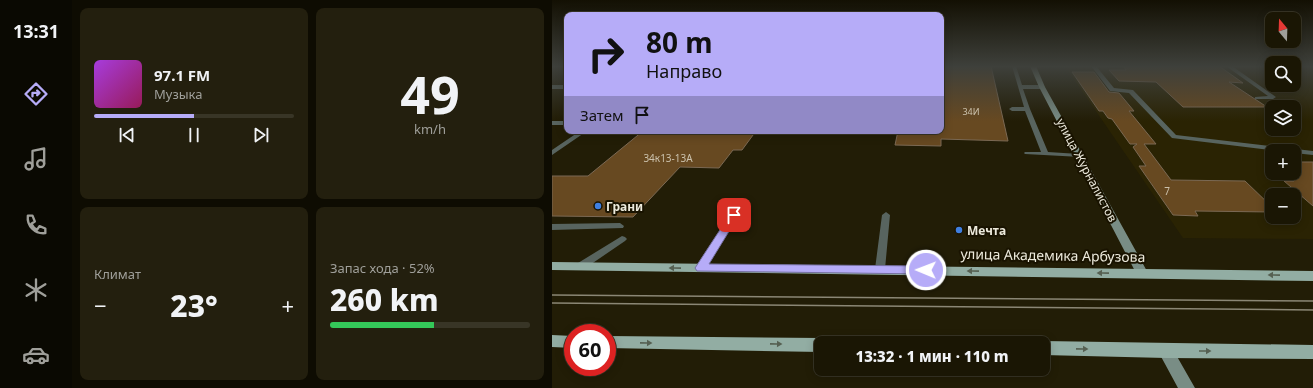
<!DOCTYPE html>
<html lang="ru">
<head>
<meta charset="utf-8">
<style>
	:root { --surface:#1a1604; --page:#231f0e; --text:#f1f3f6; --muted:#9f9f9a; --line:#383526; --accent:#b6acf8 }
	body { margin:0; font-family:"Noto Sans",sans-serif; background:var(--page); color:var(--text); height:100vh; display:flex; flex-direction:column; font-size:15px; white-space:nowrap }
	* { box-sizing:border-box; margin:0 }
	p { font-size:13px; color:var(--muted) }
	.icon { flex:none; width:22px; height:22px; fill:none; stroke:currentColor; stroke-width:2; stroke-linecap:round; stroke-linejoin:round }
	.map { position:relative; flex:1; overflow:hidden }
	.side { display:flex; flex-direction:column; gap:8px; padding:8px; background:#0e0c02; width:480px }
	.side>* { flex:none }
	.hud { position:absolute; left:12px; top:12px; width:380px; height:122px; border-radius:8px; box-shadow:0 2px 10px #0003,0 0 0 1px var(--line); background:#b6acf8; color:#111; overflow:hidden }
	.needle { width:26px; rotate:341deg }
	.tools { position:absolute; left:713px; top:12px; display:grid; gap:8px }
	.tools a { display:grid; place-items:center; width:36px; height:36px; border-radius:8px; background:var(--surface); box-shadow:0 2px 10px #0003,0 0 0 1px var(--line); font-size:20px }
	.speed { position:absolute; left:12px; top:324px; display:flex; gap:8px; font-size:20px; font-weight:700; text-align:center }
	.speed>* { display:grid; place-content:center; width:52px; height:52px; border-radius:50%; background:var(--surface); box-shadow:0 2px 10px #0003,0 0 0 1px var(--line); line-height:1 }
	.speed .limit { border:6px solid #d22; background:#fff; color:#111 }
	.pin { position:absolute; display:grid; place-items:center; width:34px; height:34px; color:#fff; margin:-17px; border-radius:8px; box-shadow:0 2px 6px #0006 }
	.me { position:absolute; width:44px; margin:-22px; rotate:271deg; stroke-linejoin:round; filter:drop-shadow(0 0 3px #0008) }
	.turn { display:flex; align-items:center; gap:14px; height:84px; padding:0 16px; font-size:18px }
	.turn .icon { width:52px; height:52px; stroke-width:2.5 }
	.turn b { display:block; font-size:28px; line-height:34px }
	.then { display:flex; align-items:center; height:38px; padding:0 16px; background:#0003; gap:8px; font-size:15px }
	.big { font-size:30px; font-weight:800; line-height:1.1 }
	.side .card { flex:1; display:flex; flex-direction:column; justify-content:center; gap:6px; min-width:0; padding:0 14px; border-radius:8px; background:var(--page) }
	.side .dial { align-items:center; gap:0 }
	.dial b { font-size:52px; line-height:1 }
	.song { display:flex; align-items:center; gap:12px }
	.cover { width:48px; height:48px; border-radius:6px; background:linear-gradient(135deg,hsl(280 70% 55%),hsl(330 70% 35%)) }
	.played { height:4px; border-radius:2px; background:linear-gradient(90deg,var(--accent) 50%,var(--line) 50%) }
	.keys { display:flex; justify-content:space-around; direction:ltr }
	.heat { display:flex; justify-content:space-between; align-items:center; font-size:22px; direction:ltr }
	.charge { height:6px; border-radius:3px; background:linear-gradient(90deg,#34c759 52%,var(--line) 0) }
	.side .tiles { flex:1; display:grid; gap:8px; grid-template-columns:repeat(2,1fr) }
	.trip { position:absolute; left:262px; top:336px; width:236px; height:40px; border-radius:8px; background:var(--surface); box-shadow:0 2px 10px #0003,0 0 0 1px var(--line); font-weight:800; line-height:40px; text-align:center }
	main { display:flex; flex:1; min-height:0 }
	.dock { display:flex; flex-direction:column; width:72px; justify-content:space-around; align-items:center; background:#0a0902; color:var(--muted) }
	.dock .icon { width:28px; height:28px }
	.dock .current { color:var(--accent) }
	.dock b { font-size:18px; color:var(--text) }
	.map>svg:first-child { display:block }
</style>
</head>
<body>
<main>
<nav class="dock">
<b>13:31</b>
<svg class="icon current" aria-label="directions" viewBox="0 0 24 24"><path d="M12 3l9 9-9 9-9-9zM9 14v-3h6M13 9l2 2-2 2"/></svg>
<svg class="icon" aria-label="music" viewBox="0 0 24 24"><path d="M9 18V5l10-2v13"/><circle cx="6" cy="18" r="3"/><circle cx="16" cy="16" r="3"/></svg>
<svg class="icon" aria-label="phone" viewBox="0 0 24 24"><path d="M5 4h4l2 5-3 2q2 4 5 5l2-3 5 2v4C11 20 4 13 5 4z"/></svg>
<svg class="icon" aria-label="climate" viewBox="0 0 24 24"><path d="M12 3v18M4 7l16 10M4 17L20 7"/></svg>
<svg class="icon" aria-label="car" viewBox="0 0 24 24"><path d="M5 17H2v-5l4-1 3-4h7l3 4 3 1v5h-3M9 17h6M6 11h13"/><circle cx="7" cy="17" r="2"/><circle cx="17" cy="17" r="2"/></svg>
</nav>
<section class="side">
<div class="tiles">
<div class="card">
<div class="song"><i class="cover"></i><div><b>97.1 FM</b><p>Музыка</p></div></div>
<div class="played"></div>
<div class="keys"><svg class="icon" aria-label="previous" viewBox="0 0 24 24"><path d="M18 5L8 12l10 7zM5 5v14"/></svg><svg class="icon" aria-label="pause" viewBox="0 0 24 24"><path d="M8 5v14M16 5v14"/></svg><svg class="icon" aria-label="next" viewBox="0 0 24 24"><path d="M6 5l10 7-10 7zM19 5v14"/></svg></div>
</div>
<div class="card dial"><b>49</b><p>km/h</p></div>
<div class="card"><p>Климат</p>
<div class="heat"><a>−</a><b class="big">23°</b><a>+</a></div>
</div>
<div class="card"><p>Запас хода · 52%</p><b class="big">260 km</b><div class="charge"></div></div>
</div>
</section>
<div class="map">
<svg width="761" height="388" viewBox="0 0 761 388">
	<rect width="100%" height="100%" fill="#221d06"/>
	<path fill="#2a2303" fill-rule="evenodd" d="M513 66H720V85H742V66H761V239L631 238ZM720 107H742V129H720ZM720 151H742V173H720ZM720 195H742V217H720Z"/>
	<path fill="#674921" stroke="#7b6954" d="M389 66H439L456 141 389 139V146L343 145 346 131H389Z
		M571 66H667L691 83 677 82 715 107H631L604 82 567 81 557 70H574Z
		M520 72H542L557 92 567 93 582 111H577L604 144H592L619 180 693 181 720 207V212L643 211 646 216 621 215 587 166H594L581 147 585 144H578L560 119 556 118 551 111H547Z
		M91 131H204L190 150H181L167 168 128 167 81 217 0 216V176H36Z
		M742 162H761V206L732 181H742Z"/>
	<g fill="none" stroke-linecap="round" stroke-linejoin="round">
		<path fill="#58645f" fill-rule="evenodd" d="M460 66H464L470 85H490L493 87 490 89H471L478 109 496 152 527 154 531 156 529 157 473 154 472 153 473 152H489L473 111H460L457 109 460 107H472Z
			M539 66H544L562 88 581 90 624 135 761 151V155L742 153V151H726L620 138 577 93 558 91Z
			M674 66H680L724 97 721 99H703V97L716 96Z
			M0 85H15V89H0Z
			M0 121H15V125H0Z
			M28 131H35L0 155V150Z
			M182 212 186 215 153 271 149 272 145 271 144 268 145 265 179 213Z
			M334 212 338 215 333 269 332 272 328 273 324 272 323 269 330 215Z
			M68 223 72 226 71 228 0 230V224Z
			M70 236 73 237 75 239 73 241 32 269 29 270 26 269 24 266 26 263Z"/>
		<path fill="#798d85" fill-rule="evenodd" d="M478 66H484L493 87 596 273 594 276 590 278 586 276 584 273 487 87Z
			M614 344 619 346 643 388H626L606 351 609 346Z"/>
		<path fill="#92ada3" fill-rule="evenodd" d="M0 262 761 271V281L0 270Z
			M0 335 21 336V348L0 347Z
			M55 336 269 338 274 340 276 343H269V352L55 348Z
			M491 341 761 345V359L614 358 491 355V343H487Z"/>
		<path stroke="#8b8775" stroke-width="1.5" d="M0 295 761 301
			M0 303 761 310"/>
	</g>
	<defs><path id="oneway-solid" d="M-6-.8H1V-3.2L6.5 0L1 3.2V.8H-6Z"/></defs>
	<g fill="#566052">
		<use href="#oneway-solid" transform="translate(123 268) rotate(-179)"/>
		<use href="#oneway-solid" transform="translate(421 271) rotate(-179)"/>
		<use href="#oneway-solid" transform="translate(551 273) rotate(-179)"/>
		<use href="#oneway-solid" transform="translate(722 275) rotate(-179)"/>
		<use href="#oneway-solid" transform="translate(94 343) rotate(1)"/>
		<use href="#oneway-solid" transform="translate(224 344) rotate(1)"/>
		<use href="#oneway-solid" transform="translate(530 349) rotate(1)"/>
		<use href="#oneway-solid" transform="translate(653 351)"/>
	</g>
	<linearGradient id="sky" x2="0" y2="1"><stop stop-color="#131003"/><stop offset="0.55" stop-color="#3e403b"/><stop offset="1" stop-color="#3e403b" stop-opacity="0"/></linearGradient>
	<rect width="761" height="121" fill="url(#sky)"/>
	<path fill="#b6acf8" stroke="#7670a1" d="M182 212 187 215 157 264 374 266 379 267 380 270 379 273 374 274 145 271 143 268 145 265 179 213Z"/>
	<g fill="#3f7fe0" stroke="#191300" stroke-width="1.5">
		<circle cx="46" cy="206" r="4"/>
		<circle cx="407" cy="230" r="4"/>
	</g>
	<g text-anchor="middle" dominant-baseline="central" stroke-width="4" stroke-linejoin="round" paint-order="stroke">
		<g font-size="9" fill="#cbc1ac">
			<text x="419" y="111">34И</text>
		</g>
		<g font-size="10" fill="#cbc1ac">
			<text x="116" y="158">34к13-13А</text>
			<text x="615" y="191">7</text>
		</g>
		<g font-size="12" fill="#ece9db" stroke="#191300">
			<text transform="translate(535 170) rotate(62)">улица Журналистов</text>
		</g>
		<g font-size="12" font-weight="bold" fill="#ece9db" stroke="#191300" text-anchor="start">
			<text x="54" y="206">Грани</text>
			<text x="415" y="230">Мечта</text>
		</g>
		<g font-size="14" fill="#ece9db" stroke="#191300">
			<text transform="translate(501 255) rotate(1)">улица Академика Арбузова</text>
		</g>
	</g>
</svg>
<div class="tools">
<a><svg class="needle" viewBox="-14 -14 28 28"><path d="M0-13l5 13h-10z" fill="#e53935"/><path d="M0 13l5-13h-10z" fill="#9f9f9a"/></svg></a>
<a><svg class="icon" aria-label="search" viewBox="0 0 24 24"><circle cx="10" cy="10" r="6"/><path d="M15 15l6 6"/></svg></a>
<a><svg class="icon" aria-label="layers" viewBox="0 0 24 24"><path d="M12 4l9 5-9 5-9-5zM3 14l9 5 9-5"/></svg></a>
<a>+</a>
<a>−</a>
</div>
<div class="speed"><div class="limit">60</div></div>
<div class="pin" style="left:182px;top:215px;background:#d93025"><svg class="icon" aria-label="arrive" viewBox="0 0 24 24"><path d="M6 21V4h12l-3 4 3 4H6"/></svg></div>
<svg class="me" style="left:374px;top:270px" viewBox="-20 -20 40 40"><circle r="17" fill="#b6acf8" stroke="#fff" stroke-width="3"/><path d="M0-11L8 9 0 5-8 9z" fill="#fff"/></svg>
<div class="trip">13:32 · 1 мин · 110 m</div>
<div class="hud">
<div class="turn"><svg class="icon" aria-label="right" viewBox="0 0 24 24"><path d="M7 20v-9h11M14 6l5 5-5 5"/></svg><div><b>80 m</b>Направо</div></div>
<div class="then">Затем<svg class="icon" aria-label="arrive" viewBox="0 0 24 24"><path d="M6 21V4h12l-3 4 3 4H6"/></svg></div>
</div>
</div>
</main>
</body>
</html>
